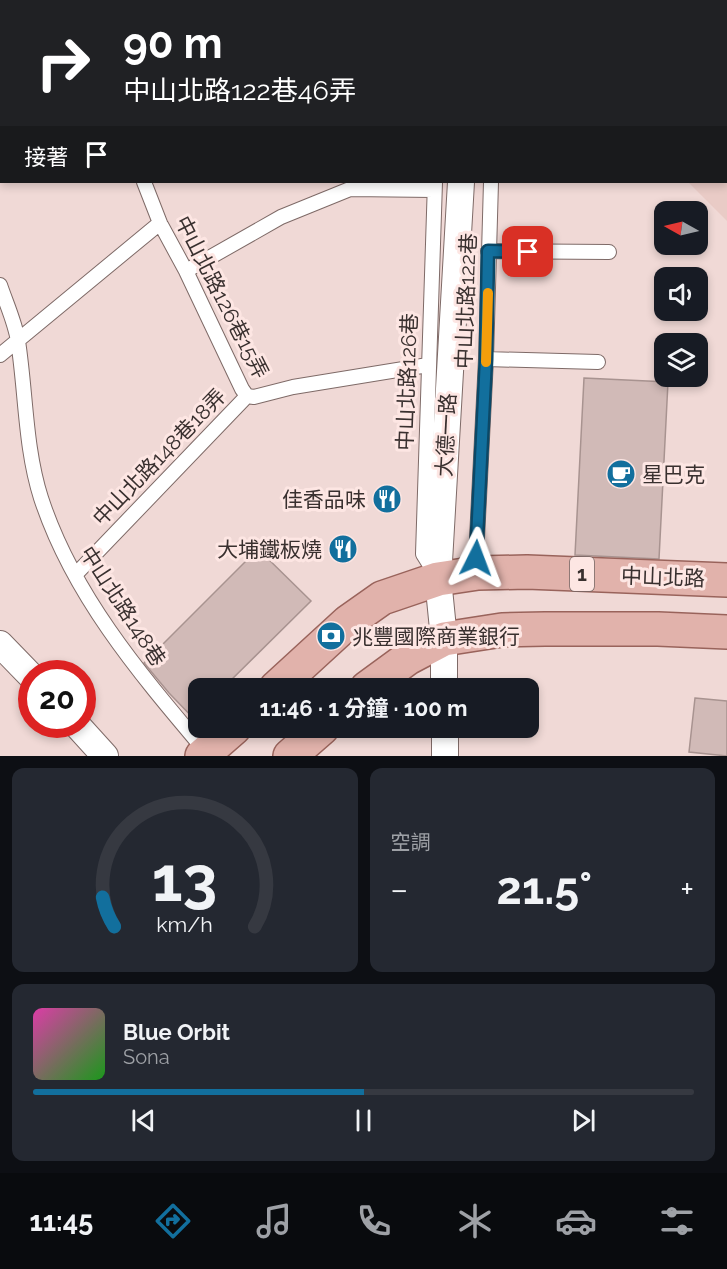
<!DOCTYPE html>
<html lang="zh-TW">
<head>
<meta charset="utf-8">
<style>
	:root { --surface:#171b24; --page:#242831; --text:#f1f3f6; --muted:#9ea1a6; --line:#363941; --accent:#126f9d }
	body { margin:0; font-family:Raleway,"Noto Sans TC",sans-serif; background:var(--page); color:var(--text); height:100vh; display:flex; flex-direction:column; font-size:22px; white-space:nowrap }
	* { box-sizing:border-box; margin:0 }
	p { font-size:20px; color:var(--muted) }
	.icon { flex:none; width:33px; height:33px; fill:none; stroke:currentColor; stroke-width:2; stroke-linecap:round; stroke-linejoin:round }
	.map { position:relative; height:756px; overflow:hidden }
	.drawer { display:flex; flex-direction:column; gap:12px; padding:12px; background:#0d0f14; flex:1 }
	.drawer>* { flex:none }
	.guide { position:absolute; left:0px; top:0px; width:728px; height:183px; box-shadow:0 3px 9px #0003; background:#202124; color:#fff; overflow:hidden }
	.needle { width:39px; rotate:278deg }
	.fabs { position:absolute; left:654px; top:201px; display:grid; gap:12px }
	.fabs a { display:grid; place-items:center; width:54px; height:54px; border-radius:12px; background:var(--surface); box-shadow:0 3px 9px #0003; font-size:30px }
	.speed { position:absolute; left:18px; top:660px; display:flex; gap:12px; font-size:30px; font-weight:700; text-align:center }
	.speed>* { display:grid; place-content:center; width:78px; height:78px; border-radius:50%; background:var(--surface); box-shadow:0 3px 9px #0003; line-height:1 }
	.speed .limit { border:9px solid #d22; background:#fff; color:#111 }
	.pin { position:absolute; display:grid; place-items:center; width:51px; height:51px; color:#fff; margin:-26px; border-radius:12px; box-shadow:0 3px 9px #0006 }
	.me { position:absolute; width:66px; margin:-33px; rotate:3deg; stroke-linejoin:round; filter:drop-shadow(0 0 4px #0008) }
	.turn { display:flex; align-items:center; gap:21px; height:126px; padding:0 24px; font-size:27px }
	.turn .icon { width:78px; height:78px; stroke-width:2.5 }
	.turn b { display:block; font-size:42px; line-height:51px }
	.then { display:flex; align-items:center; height:57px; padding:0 24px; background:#0003; gap:12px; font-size:22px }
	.big { font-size:45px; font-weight:700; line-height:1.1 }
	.drawer .tile { flex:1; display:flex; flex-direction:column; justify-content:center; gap:9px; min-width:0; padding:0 21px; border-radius:12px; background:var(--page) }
	.drawer .dial { align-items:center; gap:0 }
	.dial svg { height:156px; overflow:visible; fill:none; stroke:var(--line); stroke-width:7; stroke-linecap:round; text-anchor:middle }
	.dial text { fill:var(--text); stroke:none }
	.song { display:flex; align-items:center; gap:18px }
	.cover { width:72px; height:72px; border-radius:9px; background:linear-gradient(135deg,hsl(320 70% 55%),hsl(120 70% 35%)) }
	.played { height:6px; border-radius:3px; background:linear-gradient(90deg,var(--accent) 50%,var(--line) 50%) }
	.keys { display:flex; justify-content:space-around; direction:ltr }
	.heat { display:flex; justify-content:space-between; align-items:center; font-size:33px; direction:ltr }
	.drawer .tiles { flex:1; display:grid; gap:12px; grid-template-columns:1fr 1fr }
	.tile:last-child { grid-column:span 2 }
	.trip { position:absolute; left:188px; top:678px; width:351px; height:60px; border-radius:12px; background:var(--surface); box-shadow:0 3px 9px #0003; font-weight:700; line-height:60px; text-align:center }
	.dock { display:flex; height:96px; justify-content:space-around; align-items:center; background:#090b0e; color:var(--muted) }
	.dock .icon { width:42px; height:42px }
	.dock .on { color:var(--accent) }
	.dock b { font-size:27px; color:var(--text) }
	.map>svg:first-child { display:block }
</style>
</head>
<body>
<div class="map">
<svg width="727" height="756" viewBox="0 0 727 756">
	<rect width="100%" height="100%" fill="#f0d9d6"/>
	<path fill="#e9cbc6" d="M617 0H727V221L688 182H726V2H617Z"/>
	<path fill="#d1bab7" stroke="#a89390" stroke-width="1.5" d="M584 378 668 382 659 559 575 555Z
		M258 549 311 601 223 688H198V723L169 693 144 663Z
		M695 698 727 701V756L689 752Z"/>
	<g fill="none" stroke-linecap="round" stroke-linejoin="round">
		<path stroke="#cbb7b5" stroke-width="26" stroke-dasharray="26 13" stroke-linecap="butt" d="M469 2V0"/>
		<g stroke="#7e6a67" stroke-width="16">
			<path id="lane" d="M144 182 160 223 186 271 242 389 247 396 254 397 293 387 428 365
				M435 182 423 554 436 575
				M488 251 609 252
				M186 271 281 217 350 189 434 190
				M0 285C6 303 15 322 18 341 26 393 25 448 41 498 73 596 141 675 206 752
				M0 355 160 223
				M486 359 598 362
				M461 566 476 558 486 359 491 182
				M76 574 247 396"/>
		</g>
		<g stroke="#7e6a67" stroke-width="28">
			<path id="street" d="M0 644 32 677
				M444 688V639L438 579 461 182
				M76 724 105 756
				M445 728V756"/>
		</g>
		<g stroke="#99635b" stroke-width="36">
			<path id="primary" d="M276 688 348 622 382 598 438 579 478 573 527 572 727 580
				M367 688 408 658 444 639 502 630 545 629H658L727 632
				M202 756 234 728
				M290 756 322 728"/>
		</g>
		<use href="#lane" stroke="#fff" stroke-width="14"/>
		<use href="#street" stroke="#fff" stroke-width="26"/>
		<use href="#primary" stroke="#e1b2ab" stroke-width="33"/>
		<path stroke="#817270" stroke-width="4.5" stroke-dasharray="8 8" stroke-linecap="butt" d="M0 28H2
			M0 41H2
			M726 58H727
			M726 73H727"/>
	</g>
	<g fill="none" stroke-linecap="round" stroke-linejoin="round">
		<g stroke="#0c4866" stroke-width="15">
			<path id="route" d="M476 558 486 359 488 251 528 252"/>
		</g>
		<use href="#route" stroke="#126f9d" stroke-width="10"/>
		<path stroke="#f59e0b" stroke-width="10" d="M486 362 488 293"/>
	</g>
	<defs>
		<g id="cafe-disc" transform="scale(1.5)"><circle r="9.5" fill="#126f9d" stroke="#fde6e3"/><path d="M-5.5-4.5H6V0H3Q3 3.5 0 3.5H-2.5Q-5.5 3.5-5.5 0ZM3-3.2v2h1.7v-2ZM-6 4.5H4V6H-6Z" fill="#fff"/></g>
		<g id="restaurant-disc" transform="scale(1.5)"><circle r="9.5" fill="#126f9d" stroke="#fde6e3"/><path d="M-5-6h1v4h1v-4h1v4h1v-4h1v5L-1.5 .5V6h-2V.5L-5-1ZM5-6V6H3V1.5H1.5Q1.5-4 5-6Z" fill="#fff"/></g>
		<g id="bank-disc" transform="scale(1.5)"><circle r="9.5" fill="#126f9d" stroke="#fde6e3"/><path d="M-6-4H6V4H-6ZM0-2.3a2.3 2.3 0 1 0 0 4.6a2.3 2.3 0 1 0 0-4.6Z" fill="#fff"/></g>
	</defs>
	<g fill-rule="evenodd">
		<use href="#cafe-disc" x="621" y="474"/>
		<use href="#restaurant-disc" x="387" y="499"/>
		<use href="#restaurant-disc" x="343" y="549"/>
		<use href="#bank-disc" x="331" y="636"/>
	</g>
	<g text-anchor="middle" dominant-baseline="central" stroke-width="6" stroke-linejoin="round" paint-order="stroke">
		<rect fill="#fde6e3" stroke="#746765" stroke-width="1.5" x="570" y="557" width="24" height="34" rx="4.5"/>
		<g font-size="20" font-weight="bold" fill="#39302f">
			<text x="582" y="574">1</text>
		</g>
		<g font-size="21" fill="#39302f" stroke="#fde6e3">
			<text transform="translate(222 297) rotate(63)">中山北路126巷15弄</text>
			<text transform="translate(466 301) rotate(-88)">中山北路122巷</text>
			<text transform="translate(407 382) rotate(-88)">中山北路126巷</text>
			<text transform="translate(446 435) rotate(-87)">大德一路</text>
			<text transform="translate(159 457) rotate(-46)">中山北路148巷18弄</text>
			<text transform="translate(663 577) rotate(2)">中山北路</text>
			<text transform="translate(123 606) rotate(57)">中山北路148巷</text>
		</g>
		<g font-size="21" fill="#39302f" stroke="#fde6e3" text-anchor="start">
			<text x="642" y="474">星巴克</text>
			<text x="366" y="499" text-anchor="end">佳香品味</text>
			<text x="322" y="549" text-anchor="end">大埔鐵板燒</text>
			<text x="352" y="636">兆豐國際商業銀行</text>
		</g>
	</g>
</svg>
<div class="fabs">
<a><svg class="needle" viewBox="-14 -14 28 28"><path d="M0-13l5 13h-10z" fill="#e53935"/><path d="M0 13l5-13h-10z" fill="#9ea1a6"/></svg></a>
<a><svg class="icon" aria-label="sound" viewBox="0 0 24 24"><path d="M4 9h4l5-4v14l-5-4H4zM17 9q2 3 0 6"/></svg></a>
<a><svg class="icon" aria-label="layers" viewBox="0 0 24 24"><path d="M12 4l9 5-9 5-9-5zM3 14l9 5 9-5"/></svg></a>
</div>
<div class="speed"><div class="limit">20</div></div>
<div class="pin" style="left:528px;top:252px;background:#d93025"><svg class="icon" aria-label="arrive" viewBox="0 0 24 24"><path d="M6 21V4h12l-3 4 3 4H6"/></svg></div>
<svg class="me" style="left:476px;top:558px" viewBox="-20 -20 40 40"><path d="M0-17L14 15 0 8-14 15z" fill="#126f9d" stroke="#fff" stroke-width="4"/></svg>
<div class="trip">11:46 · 1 分鐘 · 100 m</div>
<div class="guide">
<div class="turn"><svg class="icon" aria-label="right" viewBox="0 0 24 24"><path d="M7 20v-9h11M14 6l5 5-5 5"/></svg><div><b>90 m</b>中山北路122巷46弄</div></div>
<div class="then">接著<svg class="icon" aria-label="arrive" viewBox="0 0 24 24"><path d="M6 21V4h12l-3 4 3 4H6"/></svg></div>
</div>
</div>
<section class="drawer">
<div class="tiles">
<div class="tile dial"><svg viewBox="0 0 100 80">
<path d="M14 69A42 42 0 1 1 86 69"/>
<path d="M14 69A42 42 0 0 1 8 54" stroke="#126f9d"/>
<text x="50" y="56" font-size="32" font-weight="700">13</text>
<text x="50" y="72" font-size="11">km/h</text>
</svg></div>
<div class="tile"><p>空調</p>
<div class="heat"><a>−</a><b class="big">21.5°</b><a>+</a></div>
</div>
<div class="tile">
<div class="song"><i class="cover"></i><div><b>Blue Orbit</b><p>Sona</p></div></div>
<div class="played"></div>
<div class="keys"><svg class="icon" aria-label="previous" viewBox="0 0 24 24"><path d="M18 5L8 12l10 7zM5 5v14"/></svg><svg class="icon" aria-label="pause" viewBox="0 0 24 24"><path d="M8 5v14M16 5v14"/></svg><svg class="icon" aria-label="next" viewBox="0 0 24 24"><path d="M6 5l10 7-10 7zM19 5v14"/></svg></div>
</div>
</div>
</section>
<nav class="dock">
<b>11:45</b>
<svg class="icon on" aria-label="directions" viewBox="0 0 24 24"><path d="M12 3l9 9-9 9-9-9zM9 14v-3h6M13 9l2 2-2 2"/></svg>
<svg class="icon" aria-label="music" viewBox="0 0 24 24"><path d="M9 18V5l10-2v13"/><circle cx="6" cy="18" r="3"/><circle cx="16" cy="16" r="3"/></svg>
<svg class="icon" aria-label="phone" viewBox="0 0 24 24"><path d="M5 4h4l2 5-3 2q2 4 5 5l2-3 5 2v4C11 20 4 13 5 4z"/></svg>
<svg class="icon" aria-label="climate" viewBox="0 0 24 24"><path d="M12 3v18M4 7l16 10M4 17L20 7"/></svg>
<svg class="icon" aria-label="car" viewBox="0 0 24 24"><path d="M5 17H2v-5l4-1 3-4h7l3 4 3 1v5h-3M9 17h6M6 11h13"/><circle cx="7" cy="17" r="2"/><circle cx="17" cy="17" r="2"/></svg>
<svg class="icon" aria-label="filters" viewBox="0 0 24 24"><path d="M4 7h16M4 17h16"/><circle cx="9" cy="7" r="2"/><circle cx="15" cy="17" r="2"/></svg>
</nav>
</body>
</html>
